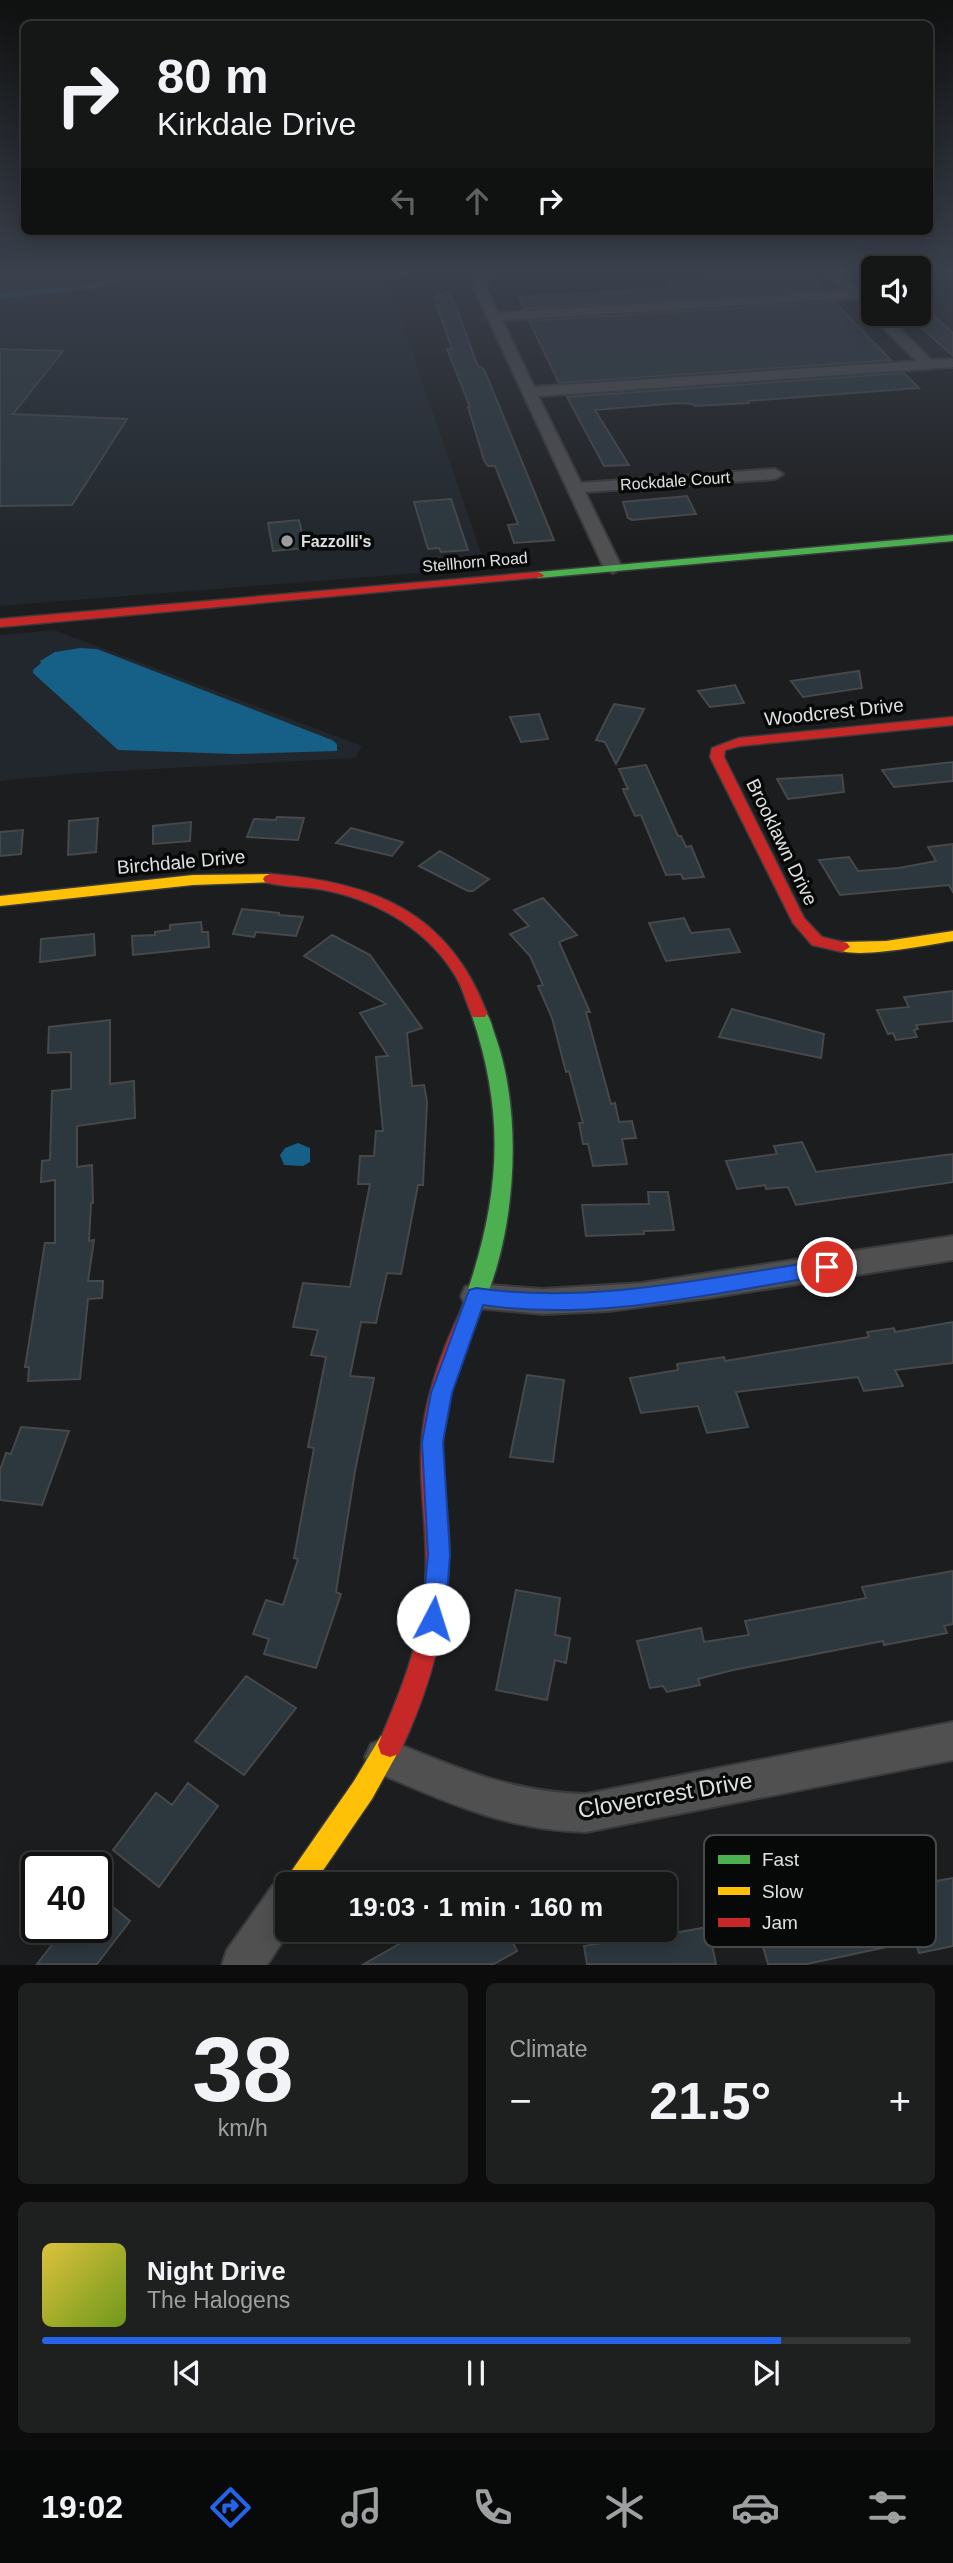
<!DOCTYPE html>
<html lang="en">
<head>
<meta charset="utf-8">
<style>
	:root { --surface:#151616; --page:#1e1f1f; --text:#f1f3f6; --muted:#9d9fa1; --line:#343535; --accent:#2563eb }
	body { margin:0; font-family:Helvetica,sans-serif; background:var(--page); color:var(--text); height:100vh; display:flex; flex-direction:column; font-size:26px; white-space:nowrap }
	* { box-sizing:border-box; margin:0 }
	p { font-size:23px; color:var(--muted) }
	.icon { flex:none; width:38px; height:38px; fill:none; stroke:currentColor; stroke-width:2; stroke-linecap:round; stroke-linejoin:round }
	.map { position:relative; height:1965px; overflow:hidden }
	.details { display:flex; flex-direction:column; gap:18px; padding:18px; background:#0c0c0c; flex:1 }
	.details>* { flex:none }
	.banner { position:absolute; left:21px; top:21px; width:912px; height:214px; border-radius:10px; box-shadow:0 4px 18px #0003,0 0 0 2px var(--line); background:#151616; color:var(--text); overflow:hidden }
	.controls { position:absolute; left:861px; top:256px; display:grid; gap:14px }
	.controls a { display:grid; place-items:center; width:70px; height:70px; border-radius:10px; background:var(--surface); box-shadow:0 4px 18px #0003,0 0 0 2px var(--line); font-size:35px }
	.speed { position:absolute; left:21px; top:1852px; display:flex; gap:14px; font-size:35px; font-weight:700; text-align:center }
	.speed>* { display:grid; place-content:center; width:91px; height:91px; border-radius:50%; background:var(--surface); box-shadow:0 4px 18px #0003,0 0 0 2px var(--line); line-height:1 }
	.speed .limit { border:4px solid #111; border-radius:10px; background:#fff; color:#111 }
	.pin { position:absolute; display:grid; place-items:center; width:60px; height:60px; color:#fff; margin:-30px; border:4px solid #fff; border-radius:50%; box-shadow:0 2px 7px #0007 }
	.me { position:absolute; width:77px; margin:-38px; rotate:5deg; stroke-linejoin:round; filter:drop-shadow(0 0 5px #0008) }
	.turn { display:flex; align-items:center; gap:24px; height:147px; padding:0 21px; font-size:32px }
	.turn .icon { width:91px; height:91px; stroke-width:2.5 }
	.turn b { display:block; font-size:49px; line-height:60px }
	.lanes { display:flex; align-items:center; height:66px; padding:0 21px; background:#0003; justify-content:center; gap:35px; direction:ltr }
	.lanes .off { opacity:.35 }
	.big { font-size:52px; font-weight:700; line-height:1.1 }
	.details .widget { flex:1; display:flex; flex-direction:column; justify-content:center; gap:10px; min-width:0; padding:0 24px; border-radius:10px; background:var(--page) }
	.details .dial { align-items:center; gap:0 }
	.dial b { font-size:91px; line-height:1 }
	.song { display:flex; align-items:center; gap:21px }
	.cover { width:84px; height:84px; border-radius:10px; background:linear-gradient(135deg,hsl(50 70% 55%),hsl(80 70% 35%)) }
	.played { height:7px; border-radius:4px; background:linear-gradient(90deg,var(--accent) 85%,var(--line) 85%) }
	.keys { display:flex; justify-content:space-around; direction:ltr }
	.heat { display:flex; justify-content:space-between; align-items:center; font-size:38px; direction:ltr }
	.details .tiles { flex:1; display:grid; gap:18px; grid-template-columns:1fr 1fr }
	.widget:last-child { grid-column:span 2 }
	.trip { position:absolute; left:275px; top:1872px; width:402px; height:70px; border-radius:10px; background:var(--surface); box-shadow:0 4px 18px #0003,0 0 0 2px var(--line); font-weight:700; line-height:70px; text-align:center }
	.tab-bar { display:flex; height:112px; justify-content:space-around; align-items:center; background:#080909; color:var(--muted) }
	.tab-bar .icon { width:49px; height:49px }
	.tab-bar .active { color:var(--accent) }
	.tab-bar b { font-size:32px; color:var(--text) }
	.map>svg:first-child { display:block }
</style>
</head>
<body>
<div class="map">
<svg width="953" height="1965" viewBox="0 0 953 1965">
	<rect width="100%" height="100%" fill="#1c1d1e"/>
	<path fill="#21272c" d="M38 271H384L487 570H457L0 606V273Z
		M54 630 362 746 355 758 81 773 0 781V635Z"/>
	<path fill="#165f86" d="M80 648 97 649 332 740 337 744V751L235 754 118 750 33 673V670L41 663 40 661 55 652Z
		M298 1143 310 1148V1162L303 1166 284 1165 280 1155 285 1148Z"/>
	<g fill="none" stroke-linecap="round" stroke-linejoin="round">
		<path stroke="#165f86" stroke-width="4.5" d="M0 296 95 286 141 271"/>
	</g>
	<path fill="#2c373e" stroke="#474849" stroke-width="2" d="M806 273 823 290 524 309 519 297 673 288 669 283Z
		M450 291 478 366 484 369 554 540 514 543 508 525 518 524 495 466H488L484 460 468 407H470L447 349H452L434 297Z
		M834 302 891 360 559 383 529 321Z
		M919 302 953 333V356L905 313H919Z
		M0 349 63 351 13 414 127 419 72 505 0 506Z
		M904 373 919 388 748 401 749 403 695 406 693 404 678 403 595 410 629 465 604 466 567 397Z
		M687 496 696 514 632 520 628 518 623 502Z
		M451 499 468 550 441 552 439 548 428 549 414 502Z
		M299 520 305 548 273 551 268 523Z
		M859 671 862 688 803 697 791 681Z
		M735 685 744 703 710 707 698 691Z
		M614 704 644 709 616 764 605 742 596 740Z
		M539 714 548 739 521 742 510 717Z
		M953 762V781L894 787 882 770Z
		M646 765 678 836H681L686 847 691 846 704 877 683 879 681 874 666 875 641 815 635 816 624 792 623 789H628L619 769Z
		M842 775 844 792 788 799 777 779Z
		M277 817 304 818 298 840 247 837 254 819 276 820Z
		M98 818 96 852 68 855 69 821Z
		M191 822 190 841 153 844V826Z
		M351 828 403 842 392 856 336 843Z
		M23 830 21 854 0 856V832Z
		M953 844V892L949 885 840 895 819 860 849 857 858 871 899 868 936 861 928 847Z
		M440 851 489 879 473 891H468L419 866Z
		M543 898 577 935 559 942 590 1012H586L611 1104 615 1103 619 1122 632 1121 636 1138 622 1139 627 1164 593 1166 588 1144H583L579 1123H583L569 1071 566 1072 552 1018 538 986 543 985 530 956 510 934 529 926 514 910Z
		M242 909 279 913V915L303 917 296 936 256 932 254 937 233 934Z
		M684 918 691 933 729 929 740 952 666 961 649 923Z
		M201 922 202 932H208L209 947 133 955 132 936 155 935V932L170 930V925Z
		M94 934 95 955 40 962 41 939Z
		M332 935 370 955 422 1028 407 1033 412 1086 424 1085 427 1102 423 1185H418L401 1274 387 1273 376 1323 361 1322 350 1376 374 1378 355 1471 336 1592 341 1594 316 1668 264 1654 269 1639 253 1634 266 1600 283 1605 298 1559 294 1558 314 1448 308 1447 326 1357 311 1355 318 1330 293 1327 303 1283 350 1287 370 1184H358L360 1156H374L376 1131H383L376 1057 388 1056 360 1013 386 1004 304 956Z
		M953 991V1021L916 1025 918 1029 914 1030 917 1037 896 1040 893 1033 888 1034 877 1010 909 1007 904 997Z
		M732 1009 824 1034 821 1058 719 1037Z
		M110 1020V1084L134 1081 135 1118 77 1126V1167L92 1165 93 1203H91L89 1241 94 1240 88 1281H103L102 1298 88 1299 80 1379 28 1381 29 1367H25L45 1243H55V1180L41 1182 42 1161 50 1160 52 1091 71 1089V1052L48 1053 49 1027Z
		M802 1142 816 1172 953 1154V1182L796 1205 788 1187 766 1189 765 1185 737 1189 726 1161 777 1154 774 1146Z
		M648 1192H668L674 1230 644 1231V1234L586 1236 582 1205 649 1204Z
		M953 1322V1363L895 1370 903 1386 864 1391 858 1377 736 1392 748 1427 707 1433 698 1406 641 1413 630 1378 678 1370 677 1364 724 1357 725 1361 869 1337 867 1332 894 1328 895 1332Z
		M527 1375 564 1380 553 1462 510 1457Z
		M21 1427 69 1431 42 1505 0 1500V1470L6 1453 11 1454Z
		M953 1571V1624L944 1626 947 1633 884 1645 883 1641 733 1670 698 1679 700 1685 667 1692 663 1686 650 1688 637 1641 701 1628 704 1642 749 1635 745 1621 866 1598 862 1587Z
		M516 1590 560 1598 555 1635 570 1638 566 1663 555 1660 547 1700 496 1690Z
		M246 1676 296 1708 244 1775 195 1741Z
		M188 1783 218 1806 159 1887 113 1850 156 1793 172 1805Z
		M933 1873 936 1881 953 1878V1946L919 1953 915 1941 807 1964H768L753 1912Z
		M96 1893 130 1921 97 1964H37L66 1927H96Z
		M708 1927 716 1964H587L584 1946 634 1938 633 1930H667L668 1934Z
		M424 1930H507L517 1951 494 1964H364Z"/>
	<g fill="none" stroke-linecap="round" stroke-linejoin="round">
		<g stroke="#393a3c" stroke-width="4">
			<path id="street" d="M385 271H409L403 275 386 276Z
				M479 271H491C482 287 491 298 498 313L847 291 828 271H841L869 300 863 304 854 298 502 320 534 387 917 361 871 316 870 313 873 310V313H884L931 360 953 359V367L538 396 581 483 775 469 783 474 775 479 585 492 622 568 613 573 604 568 474 288V280Z
				M953 1236V1260L708 1298 609 1311 543 1314 476 1308 465 1305 461 1296 465 1287 476 1284 543 1289 642 1283Z
				M953 1722V1760L586 1832C503 1830 445 1801 371 1770L365 1757 371 1744 384 1738C455 1767 508 1792 586 1794Z
				M287 1879 301 1885H287V1930H290L267 1965H222L227 1950 273 1885Z"/>
		</g>
		<g stroke="#393a3c" stroke-width="3">
			<path id="fast" d="M953 535V541L538 578 532 575 538 572Z
				M479 1007C490 1011 492 1028 496 1038 524 1119 516 1239 478 1316L471 1318 464 1316 461 1310C499 1204 508 1121 471 1013Z"/>
		</g>
		<g stroke="#393a3c" stroke-width="3">
			<path id="slow" d="M270 874 275 876 277 879 275 882 193 885 0 906V896L193 875Z
				M953 931V941C932 944 847 962 834 947L842 942 886 941Z
				M390 1733 399 1736 402 1745 372 1799 313 1885H287V1892L284 1885 288 1876 354 1781 381 1736Z"/>
		</g>
		<g stroke="#393a3c" stroke-width="3">
			<path id="jam" d="M538 572 544 575 542 577 0 627V619Z
				M953 717V725L740 746 725 750 724 757 804 918 822 937 847 943 850 947 842 952 812 945 793 923 710 757 712 748 739 738Z
				M270 874C373 882 448 911 487 1013L485 1017H473C466 1004 464 990 456 977 430 932 380 902 329 891 308 886 286 888 265 882L263 879 265 876Z
				M471 1302 478 1304 481 1310C466 1348 450 1386 444 1427 439 1466 448 1504 449 1543 450 1618 431 1687 399 1754L390 1757 381 1754 378 1745C399 1694 417 1654 424 1597 430 1548 420 1501 421 1453 422 1403 442 1349 464 1304Z"/>
		</g>
		<use href="#street" fill="#505051" fill-rule="evenodd"/>
		<use href="#fast" fill="#4caf50" fill-rule="evenodd"/>
		<use href="#slow" fill="#ffc107" fill-rule="evenodd"/>
		<use href="#jam" fill="#c62828" fill-rule="evenodd"/>
	</g>
	<linearGradient id="sky" x2="0" y2="1"><stop stop-color="#0f1010"/><stop offset="0.5" stop-color="#3a404c"/><stop offset="1" stop-color="#3a404c" stop-opacity="0"/></linearGradient>
	<rect width="953" height="546" fill="url(#sky)"/>
	<path fill="#2563eb" stroke="#184099" stroke-width="2" d="M827 1260 834 1262 836 1267 834 1273 827 1275C714 1293 596 1322 483 1305L452 1393 443 1442 450 1555 445 1619 442 1627 433 1630 425 1627 422 1619 428 1555 422 1442 431 1393 469 1290 476 1288C593 1305 711 1277 827 1260Z"/>
	<circle fill="#9b9c9d" stroke="#070808" stroke-width="2.5" cx="287" cy="541" r="7"/>
	<g text-anchor="middle" dominant-baseline="central" stroke-width="7" stroke-linejoin="round" paint-order="stroke">
		<g font-size="16" fill="#dfe0e2" stroke="#070808">
			<text transform="translate(675 481) rotate(-4)">Rockdale Court</text>
			<text transform="translate(475 562) rotate(-5)">Stellhorn Road</text>
		</g>
		<g font-size="16" font-weight="bold" fill="#dfe0e2" stroke="#070808" text-anchor="start">
			<text x="301" y="541">Fazzolli's</text>
		</g>
		<g font-size="19" fill="#dfe0e2" stroke="#070808">
			<text transform="translate(834 712) rotate(-6)">Woodcrest Drive</text>
			<text transform="translate(782 842) rotate(64)">Brooklawn Drive</text>
			<text transform="translate(181 862) rotate(-5)">Birchdale Drive</text>
		</g>
		<g font-size="23" fill="#dfe0e2" stroke="#070808">
			<text transform="translate(665 1795) rotate(-10)">Clovercrest Drive</text>
		</g>
	</g>
	<rect x="704" y="1835" width="232" height="112" rx="10" fill="#070808" stroke="#484949" stroke-width="2"/>
	<rect x="718" y="1855" width="32" height="9" fill="#4caf50"/>
	<rect x="718" y="1887" width="32" height="8" fill="#ffc107"/>
	<rect x="718" y="1918" width="32" height="9" fill="#c62828"/>
	<g font-size="19" fill="#dfe0e2">
		<text x="762" y="1866">Fast</text>
		<text x="762" y="1898">Slow</text>
		<text x="762" y="1929">Jam</text>
	</g>
</svg>
<div class="controls">
<a><svg class="icon" aria-label="sound" viewBox="0 0 24 24"><path d="M4 9h4l5-4v14l-5-4H4zM17 9q2 3 0 6"/></svg></a>
</div>
<div class="speed"><div class="limit">40</div></div>
<div class="pin" style="left:827px;top:1267px;background:#d93025"><svg class="icon" aria-label="arrive" viewBox="0 0 24 24"><path d="M6 21V4h12l-3 4 3 4H6"/></svg></div>
<svg class="me" style="left:433px;top:1619px" viewBox="-20 -20 40 40"><circle r="19" fill="#fff"/><path d="M0-13L10 11 0 6-10 11z" fill="#2563eb"/></svg>
<div class="trip">19:03 · 1 min · 160 m</div>
<div class="banner">
<div class="turn"><svg class="icon" aria-label="right" viewBox="0 0 24 24"><path d="M7 20v-9h11M14 6l5 5-5 5"/></svg><div><b>80 m</b>Kirkdale Drive</div></div>
<div class="lanes"><svg class="icon off" aria-label="left" viewBox="0 0 24 24"><path d="M17 20v-9H6M10 6l-5 5 5 5"/></svg><svg class="icon off" aria-label="ahead" viewBox="0 0 24 24"><path d="M12 20V5M6 11l6-6 6 6"/></svg><svg class="icon" aria-label="right" viewBox="0 0 24 24"><path d="M7 20v-9h11M14 6l5 5-5 5"/></svg></div>
</div>
</div>
<section class="details">
<div class="tiles">
<div class="widget dial"><b>38</b><p>km/h</p></div>
<div class="widget"><p>Climate</p>
<div class="heat"><a>−</a><b class="big">21.5°</b><a>+</a></div>
</div>
<div class="widget">
<div class="song"><i class="cover"></i><div><b>Night Drive</b><p>The Halogens</p></div></div>
<div class="played"></div>
<div class="keys"><svg class="icon" aria-label="previous" viewBox="0 0 24 24"><path d="M18 5L8 12l10 7zM5 5v14"/></svg><svg class="icon" aria-label="pause" viewBox="0 0 24 24"><path d="M8 5v14M16 5v14"/></svg><svg class="icon" aria-label="next" viewBox="0 0 24 24"><path d="M6 5l10 7-10 7zM19 5v14"/></svg></div>
</div>
</div>
</section>
<nav class="tab-bar">
<b>19:02</b>
<svg class="icon active" aria-label="directions" viewBox="0 0 24 24"><path d="M12 3l9 9-9 9-9-9zM9 14v-3h6M13 9l2 2-2 2"/></svg>
<svg class="icon" aria-label="music" viewBox="0 0 24 24"><path d="M9 18V5l10-2v13"/><circle cx="6" cy="18" r="3"/><circle cx="16" cy="16" r="3"/></svg>
<svg class="icon" aria-label="phone" viewBox="0 0 24 24"><path d="M5 4h4l2 5-3 2q2 4 5 5l2-3 5 2v4C11 20 4 13 5 4z"/></svg>
<svg class="icon" aria-label="climate" viewBox="0 0 24 24"><path d="M12 3v18M4 7l16 10M4 17L20 7"/></svg>
<svg class="icon" aria-label="car" viewBox="0 0 24 24"><path d="M5 17H2v-5l4-1 3-4h7l3 4 3 1v5h-3M9 17h6M6 11h13"/><circle cx="7" cy="17" r="2"/><circle cx="17" cy="17" r="2"/></svg>
<svg class="icon" aria-label="filters" viewBox="0 0 24 24"><path d="M4 7h16M4 17h16"/><circle cx="9" cy="7" r="2"/><circle cx="15" cy="17" r="2"/></svg>
</nav>
</body>
</html>
